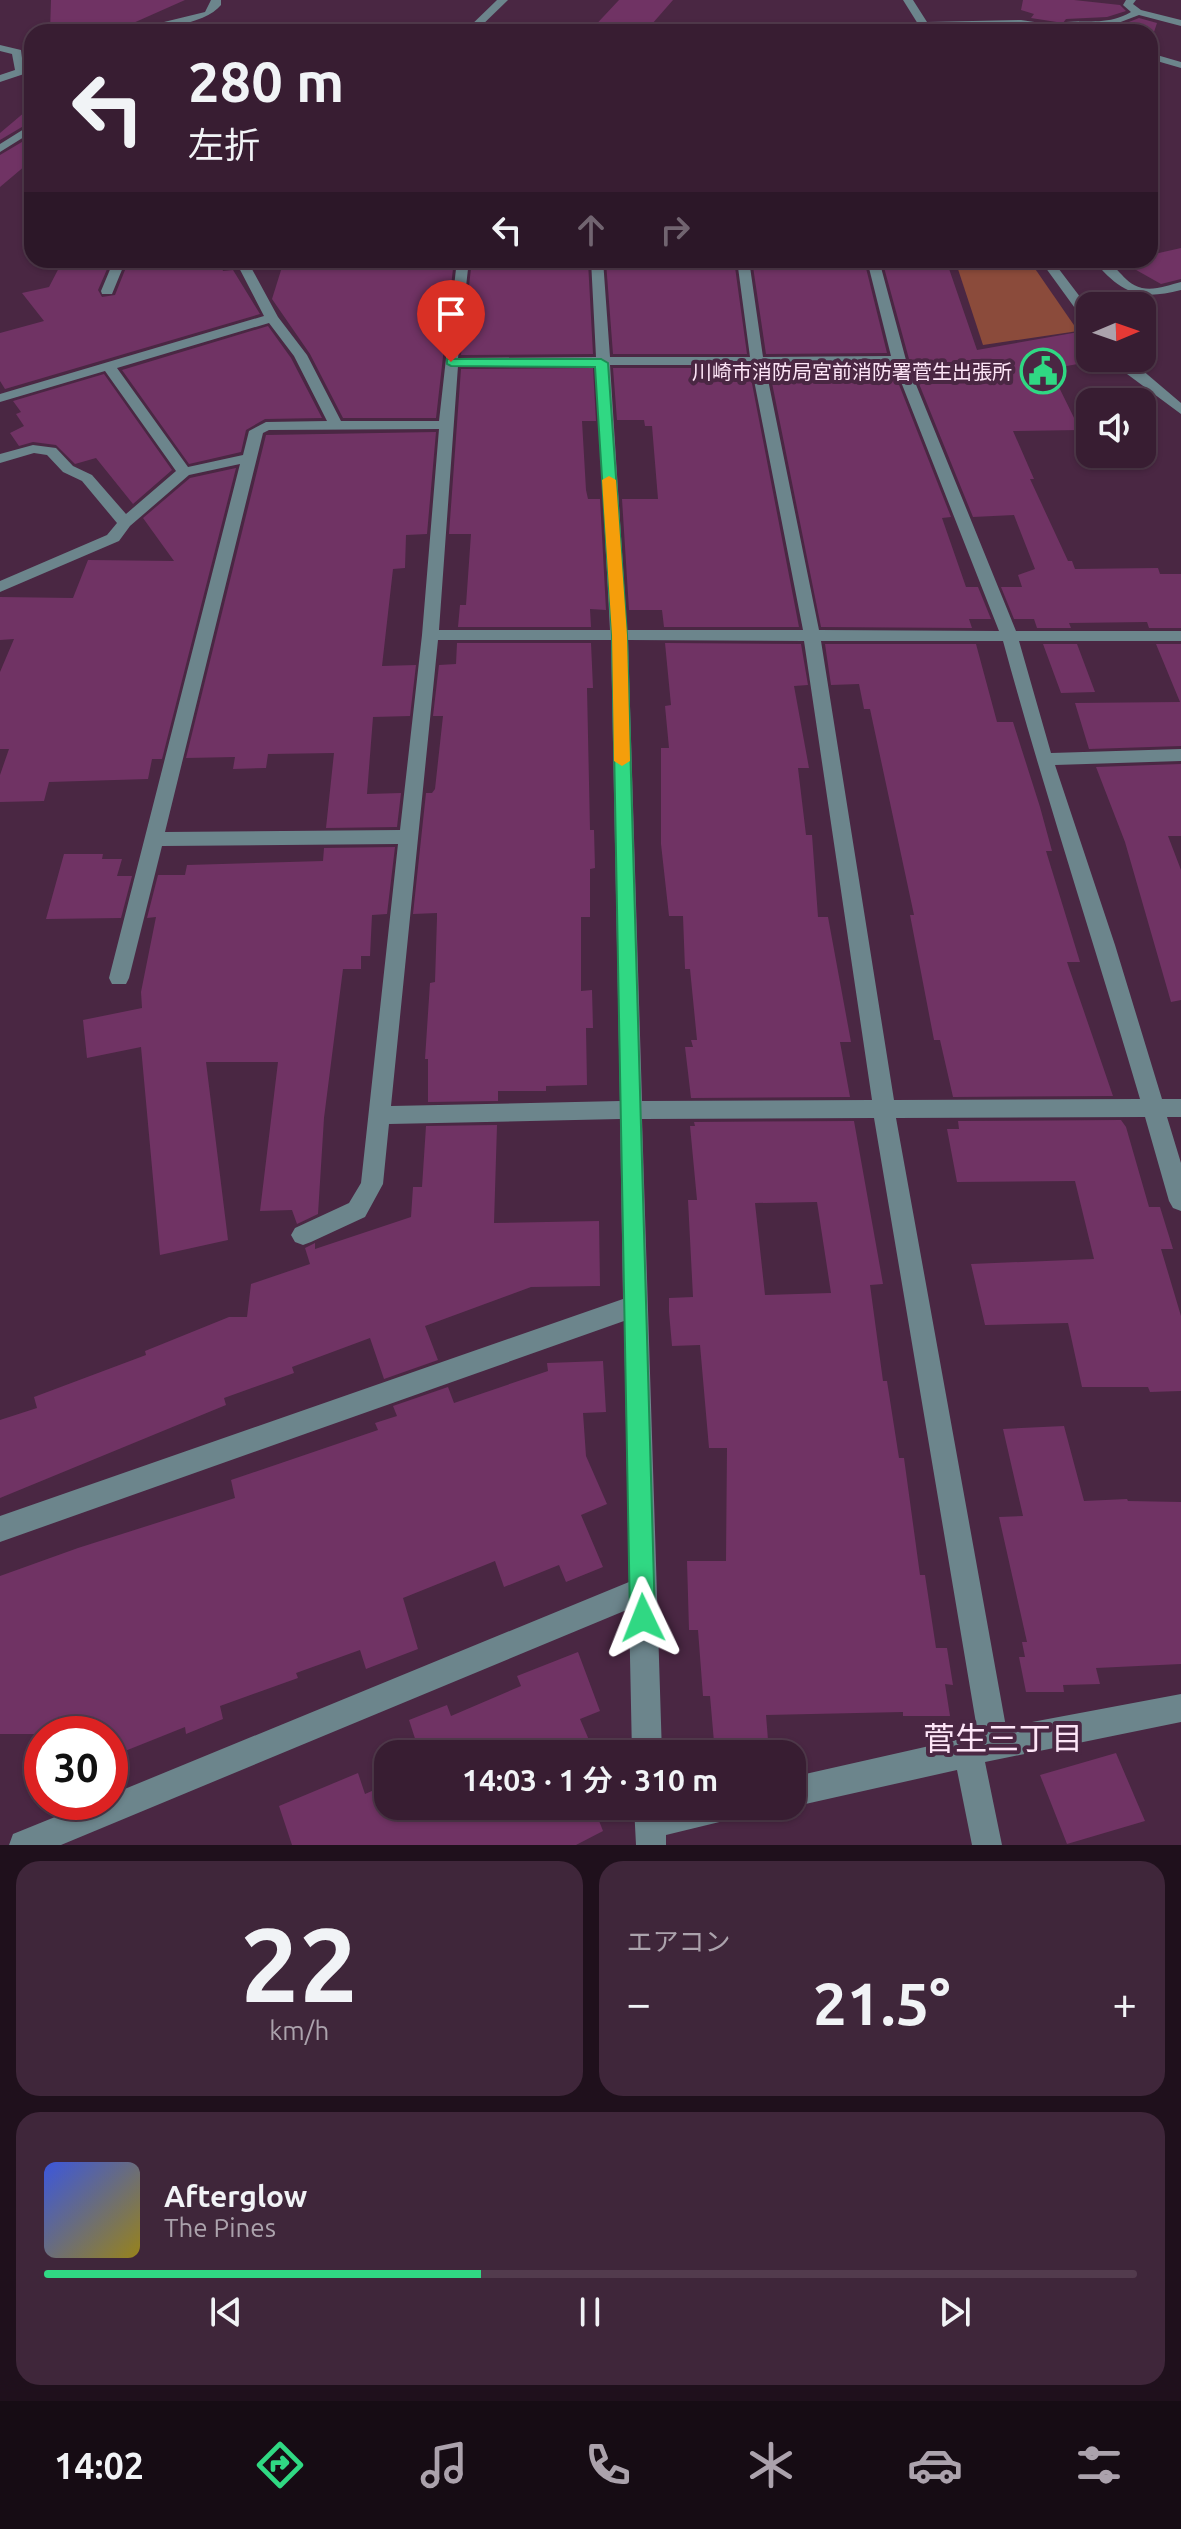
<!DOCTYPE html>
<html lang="ja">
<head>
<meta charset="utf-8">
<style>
	:root { --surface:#381d32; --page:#3f263a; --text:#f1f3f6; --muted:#aba2ac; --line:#523b4d; --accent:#30d883 }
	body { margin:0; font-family:Ubuntu,"Noto Sans JP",sans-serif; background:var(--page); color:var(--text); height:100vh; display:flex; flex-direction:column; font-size:30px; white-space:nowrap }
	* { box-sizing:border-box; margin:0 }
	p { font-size:26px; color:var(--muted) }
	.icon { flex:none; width:44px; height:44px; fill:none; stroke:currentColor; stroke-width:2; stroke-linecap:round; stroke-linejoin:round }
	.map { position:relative; height:1845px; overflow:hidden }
	.panel { display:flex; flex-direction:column; gap:16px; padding:16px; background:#1f101c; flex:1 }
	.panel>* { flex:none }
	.hud { position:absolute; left:24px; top:24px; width:1134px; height:244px; border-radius:24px; box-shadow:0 2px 6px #0004,0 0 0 2px var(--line); background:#381d32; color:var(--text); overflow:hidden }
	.needle { width:52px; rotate:88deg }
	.controls { position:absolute; left:1076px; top:292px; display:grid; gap:16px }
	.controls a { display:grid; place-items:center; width:80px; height:80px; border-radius:16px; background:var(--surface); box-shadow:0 2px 6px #0004,0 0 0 2px var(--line); font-size:40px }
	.speed { position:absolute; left:24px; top:1716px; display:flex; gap:16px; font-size:40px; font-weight:700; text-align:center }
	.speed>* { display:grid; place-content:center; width:104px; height:104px; border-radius:50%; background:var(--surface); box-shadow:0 2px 6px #0004,0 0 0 2px var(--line); line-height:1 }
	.speed .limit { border:12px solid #d22; background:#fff; color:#111 }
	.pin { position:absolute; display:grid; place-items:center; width:68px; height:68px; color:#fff; margin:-82px -34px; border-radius:50% 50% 50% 0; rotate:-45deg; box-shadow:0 0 8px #0007 }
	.pin .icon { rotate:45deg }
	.me { position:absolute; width:88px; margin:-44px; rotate:358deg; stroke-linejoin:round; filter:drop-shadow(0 0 6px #0008) }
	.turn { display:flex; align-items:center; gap:28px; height:168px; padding:0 32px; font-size:36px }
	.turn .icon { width:104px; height:104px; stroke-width:2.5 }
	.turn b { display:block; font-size:56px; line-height:68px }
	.lanes { display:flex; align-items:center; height:76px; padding:0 32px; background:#0003; justify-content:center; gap:40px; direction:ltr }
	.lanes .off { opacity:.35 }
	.big { font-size:60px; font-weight:600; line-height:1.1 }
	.panel .card { flex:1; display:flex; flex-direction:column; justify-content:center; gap:12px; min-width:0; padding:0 28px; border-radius:24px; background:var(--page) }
	.panel .dial { align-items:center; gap:0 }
	.dial b { font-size:104px; line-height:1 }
	.song { display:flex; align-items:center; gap:24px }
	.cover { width:96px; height:96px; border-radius:12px; background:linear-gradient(135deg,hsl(230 70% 55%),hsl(50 70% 35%)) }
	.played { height:8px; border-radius:4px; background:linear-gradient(90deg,var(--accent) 40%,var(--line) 40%) }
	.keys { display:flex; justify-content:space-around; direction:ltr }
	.heat { display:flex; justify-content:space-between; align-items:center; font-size:44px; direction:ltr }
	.panel .tiles { flex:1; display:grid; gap:16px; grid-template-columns:1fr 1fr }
	.card:last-child { grid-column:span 2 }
	.trip { position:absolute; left:374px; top:1740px; width:432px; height:80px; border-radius:24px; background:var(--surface); box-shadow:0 2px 6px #0004,0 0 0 2px var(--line); font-weight:600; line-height:80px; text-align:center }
	.tab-bar { display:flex; height:128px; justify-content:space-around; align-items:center; background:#160c14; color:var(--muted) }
	.tab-bar .icon { width:56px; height:56px }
	.tab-bar .active { color:var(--accent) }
	.tab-bar b { font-size:36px; color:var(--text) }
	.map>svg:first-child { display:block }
</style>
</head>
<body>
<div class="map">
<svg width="1181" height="1845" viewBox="0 0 1181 1845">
	<rect width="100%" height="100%" fill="#4a2743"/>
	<path fill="#8b4b3b" d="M955 260H1029L1078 331 983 345Z"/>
	<path fill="#703364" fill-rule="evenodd" d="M51 0H185L113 32H50Z
		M619 0H673L645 32H589Z
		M1023 0H1074L1120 5 1126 11 1107 17 1066 19 1063 23 1031 18 1034 14 1021 10Z
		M1139 18 1157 23 1154 32H1092L1106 31Z
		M32 106V121L0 140V133Z
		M32 136V160L0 187V155Z
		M1181 248V279L1161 284 1122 262 1150 260V255Z
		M63 260H111L98 290 102 297 115 295 129 260H220L223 271 233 270 260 314 5 389 0 381V333L44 321 22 293 49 287Z
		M408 260H454L436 418H343L310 354 272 299 282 267H354L355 262 407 263Z
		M472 260 588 262 593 354 461 355Z
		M638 260H734L747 354H613L606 262Z
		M752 260H864L887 353 766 354Z
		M882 260H946L977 350 1090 330V358H1111L1050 369 1080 430 1013 431 1034 479H1030L1068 561H1072L1075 569 1158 568 1160 574H1181V628H1149L1147 622 1069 623 1071 628H1037L1034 619H1014L1001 587H1022L1018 575 1035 569 1014 515 973 517 909 359Z
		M268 326 291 358 322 418 265 419 246 430 241 452 189 464 122 370Z
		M892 367 951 517 942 518 966 587H978L991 619H969L972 628 821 627 769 368Z
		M593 368 596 421H582L586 490 588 499H600L606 610 590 609 591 627H458L460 605H466L471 534H449L461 369Z
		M613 368H749L799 627H664L662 610H629L622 499H658L652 426H645L644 420H617Z
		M104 374 172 470 133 504 96 458 75 464 56 445 33 442 19 446 10 433 24 426 16 414 21 412 13 401Z
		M436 432 427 534 406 535 405 568 393 569 382 666 416 665 410 716 373 717 367 794 401 793 397 827 326 828 334 753 268 754 266 768 233 769 235 757 186 758 266 435Z
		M236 468 162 759H152L148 779 49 782 44 801 0 802V775L9 749H0V672L14 639 0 640V597L73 598 88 560 174 561 143 518 190 478Z
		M457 643H591L593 688H587L590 830H594L595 868 590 869V917H581V991L592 990 593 1028H586L587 1085 546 1086V1091H498V1101L428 1102V1059H425L430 983 435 982 437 918V913L413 914 426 793H432L435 789 443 716H433L439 665 456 664Z
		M665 643 801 644 808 685 794 686 809 768H798L806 835H812L818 917H828L851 1042H840L850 1097 691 1098 685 1047H693L691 1040H697L690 969H685L683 916H669L661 844V748H669L665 706 671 705Z
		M825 644H976L997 722H1013L1040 807 1052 851H1046L1080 962H1067L1113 1096 953 1097 940 1040H934L910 915H914L870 709H864L859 684 831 685Z
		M1043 644H1077L1095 692 1061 693Z
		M1156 644H1181V746L1089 749 1075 703 1180 702Z
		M1181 764V836H1168L1181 870V1000L1171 1002 1125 842 1096 767Z
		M395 847 387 914 372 915 370 956H361V969H343L324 1118 318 1214 297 1224 292 1210 260 1211 278 1062H206L228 1240 160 1255 141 1047 87 1058 83 1020 142 1008 141 992 156 917 147 918 158 875H185L187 865 323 861 324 848Z
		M64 854H103L102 859H122L117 876H132L121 918 46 919Z
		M1121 1120 1126 1127 1149 1207H1160L1173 1249H1161L1181 1316V1391L1150 1392 1148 1387H1082L1068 1323 985 1325 971 1264 1094 1259 1075 1181 957 1182 947 1129H959L958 1121Z
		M854 1121 883 1284 870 1285 883 1381H887L899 1458H904L920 1575H925L936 1648H947L953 1685 945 1684 950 1716H903V1712L766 1715 768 1740 714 1742 710 1696H703L698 1630H689L687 1561H726L727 1448H709L700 1345 672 1346 669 1312V1298L693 1297 688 1200H697L690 1126H695L694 1122ZM817 1202 831 1293 765 1295 755 1203Z
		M497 1125 494 1223 599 1221 600 1286 531 1287 425 1326 438 1360 384 1379 370 1338 292 1367 294 1373 224 1398 226 1405 0 1498V1420L37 1408 34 1397 146 1355 145 1351 229 1317H247L251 1284 310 1264 305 1248 315 1243V1249L411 1217 413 1187H422L426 1126Z
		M603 1361 606 1412 583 1413 586 1456 607 1504 581 1515 603 1567 566 1582 559 1565 504 1587 495 1561 403 1598 418 1649 366 1669 360 1650 296 1673 298 1678 220 1706 223 1719 186 1734 185 1727 110 1757V1734H0V1576L78 1548 235 1498 231 1480 378 1430 375 1423 397 1416 393 1406 448 1387 454 1403 548 1371 547 1363Z
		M1064 1426 1084 1501 1127 1499 1128 1501 1181 1502V1664L1096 1668 1100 1684 1063 1685 1064 1692H1026L1019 1657H1025L1022 1642H1027L999 1517 1023 1516 1003 1429Z
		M578 1652 600 1711 580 1719 595 1754H420L409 1720 447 1705 451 1716 521 1686 517 1676Z
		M1116 1753 1145 1821 1067 1844 1040 1775Z
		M358 1773 365 1794 388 1784V1806H606L596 1813 603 1831 576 1845H292L279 1806Z"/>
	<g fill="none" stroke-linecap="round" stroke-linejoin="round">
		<path fill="#6c858c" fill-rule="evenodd" d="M211 0H221V5C205 25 149 32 123 32L205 12Z
			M497 0H508L475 32H464Z
			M903 0H913L927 22 1021 20 1068 27 1066 22C1090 20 1109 25 1131 12L1123 5 1126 0H1136L1133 4 1141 10 1181 20V26L1139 15 1105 28H1076L1089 32 1021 26 930 28 933 32H923Z
			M0 45 21 50 24 74 0 82V75L15 70 12 54 0 51Z
			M1150 53 1181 62V68L1150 59Z
			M32 124V132L0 152V144Z
			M114 260H126L112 294H102L101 291Z
			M235 260H247L278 317 307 355 341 421H439L457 260H469L458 358 596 357 591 260H603L610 357H750L737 260H749L763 357 891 356 867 260H879L906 360 1016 631H1181V641H1019L1051 753 1181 749V761L1055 765 1115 945 1162 1099H1181V1117H1167L1181 1163V1211L1173 1208 1169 1201 1145 1117 896 1118 1006 1727 1181 1694V1722L985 1762 1002 1845H972L957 1770 792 1807 790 1806 792 1777 978 1735 874 1118 642 1119 662 1754H632L629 1609 61 1845H9L13 1834 92 1802H110V1795L629 1582 624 1321 0 1542V1516L623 1299 620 1119 389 1124 383 1184 365 1217 311 1242 303 1245 295 1242 291 1235 295 1228 349 1203 361 1183 398 844 162 846 129 978 126 984H112L109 978 240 464 189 475 130 526 119 541 0 592V581L107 535 117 523 82 481 63 472 47 455 34 453 0 463V454L33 445 56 448 73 466 92 475 126 514 176 471 105 371 0 402V394L264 316ZM269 323 294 356 327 421 266 422 249 431 243 455 188 467 117 368ZM894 364 999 631 819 630 765 365ZM596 365 610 630H439L458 366ZM610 365H751L803 630H627ZM439 429 422 635 400 830 165 832 263 433 269 430ZM438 640H611L620 1101 391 1106ZM628 640 804 641 872 1100 642 1101ZM821 641H1003C1045 795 1095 946 1140 1099L894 1100Z
			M1040 260H1052L1090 310V323L1085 322Z
			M1093 260C1120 260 1120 283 1142 288 1154 291 1169 285 1181 282V290C1139 301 1121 293 1093 260Z
			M1114 358H1128L1181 403V414L1127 374Z
			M634 1806H744L740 1817 666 1835V1845H636Z"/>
	</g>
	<path fill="#30d883" stroke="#1f8c55" stroke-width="2" d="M447 359H601L608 363 627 635 655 1618 652 1627 643 1630 634 1627 630 1618 612 635 595 367 451 366 447 364Z"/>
	<path fill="#f59e0b" d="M609 476 616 480 627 635 630 761 622 766 614 761 612 635 602 480Z"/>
	<defs>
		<g id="civic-ring" transform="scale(2.3)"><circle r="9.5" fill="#4a2743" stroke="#30d883" stroke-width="1.5"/><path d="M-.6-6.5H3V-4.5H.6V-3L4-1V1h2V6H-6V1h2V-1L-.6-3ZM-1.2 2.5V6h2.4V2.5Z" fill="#30d883"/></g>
	</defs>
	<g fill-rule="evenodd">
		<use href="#civic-ring" x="1043" y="371"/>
	</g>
	<g text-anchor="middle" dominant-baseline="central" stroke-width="8" stroke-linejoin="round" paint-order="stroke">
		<g font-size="20" fill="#fde5f7" stroke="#4a2743" text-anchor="end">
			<text x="1012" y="371">川崎市消防局宮前消防署菅生出張所</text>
		</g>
		<g font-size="32" fill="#fde5f7" stroke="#4a2743">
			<text x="1003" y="1738">菅生三丁目</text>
		</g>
	</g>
</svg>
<div class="controls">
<a><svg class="needle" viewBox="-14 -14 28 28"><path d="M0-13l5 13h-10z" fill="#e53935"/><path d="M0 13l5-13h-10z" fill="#aba2ac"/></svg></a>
<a><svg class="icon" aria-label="sound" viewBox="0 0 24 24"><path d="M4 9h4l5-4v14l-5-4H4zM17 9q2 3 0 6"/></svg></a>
</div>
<div class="speed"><div class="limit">30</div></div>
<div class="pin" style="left:451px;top:362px;background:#d93025"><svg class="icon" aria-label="arrive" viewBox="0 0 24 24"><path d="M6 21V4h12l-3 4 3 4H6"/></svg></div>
<svg class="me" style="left:643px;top:1618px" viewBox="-20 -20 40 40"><path d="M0-17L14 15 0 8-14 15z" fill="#30d883" stroke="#fff" stroke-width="4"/></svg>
<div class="trip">14:03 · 1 分 · 310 m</div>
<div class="hud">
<div class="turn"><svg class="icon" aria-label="left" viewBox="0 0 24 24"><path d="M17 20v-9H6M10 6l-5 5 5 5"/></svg><div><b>280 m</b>左折</div></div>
<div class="lanes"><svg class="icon" aria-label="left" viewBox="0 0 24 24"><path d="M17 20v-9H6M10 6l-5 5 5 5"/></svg><svg class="icon off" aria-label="ahead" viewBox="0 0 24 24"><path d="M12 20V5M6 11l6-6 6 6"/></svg><svg class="icon off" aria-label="right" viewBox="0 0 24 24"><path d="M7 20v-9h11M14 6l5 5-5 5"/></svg></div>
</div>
</div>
<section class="panel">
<div class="tiles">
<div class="card dial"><b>22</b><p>km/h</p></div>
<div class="card"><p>エアコン</p>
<div class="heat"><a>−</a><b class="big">21.5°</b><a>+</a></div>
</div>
<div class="card">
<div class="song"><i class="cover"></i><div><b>Afterglow</b><p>The Pines</p></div></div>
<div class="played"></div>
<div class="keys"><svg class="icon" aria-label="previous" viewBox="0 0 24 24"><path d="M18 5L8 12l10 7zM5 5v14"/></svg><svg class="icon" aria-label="pause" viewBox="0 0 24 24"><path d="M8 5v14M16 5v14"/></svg><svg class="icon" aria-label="next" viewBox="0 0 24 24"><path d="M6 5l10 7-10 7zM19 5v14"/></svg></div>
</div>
</div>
</section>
<nav class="tab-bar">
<b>14:02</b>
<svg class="icon active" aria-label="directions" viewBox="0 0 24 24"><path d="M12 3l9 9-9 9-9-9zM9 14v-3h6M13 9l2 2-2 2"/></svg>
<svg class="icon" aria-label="music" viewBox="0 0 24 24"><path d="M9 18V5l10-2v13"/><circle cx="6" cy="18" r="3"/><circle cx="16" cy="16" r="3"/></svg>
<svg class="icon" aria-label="phone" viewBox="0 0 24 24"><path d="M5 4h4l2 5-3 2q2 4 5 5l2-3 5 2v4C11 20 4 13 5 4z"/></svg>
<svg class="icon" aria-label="climate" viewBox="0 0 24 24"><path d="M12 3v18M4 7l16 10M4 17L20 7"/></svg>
<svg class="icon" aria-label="car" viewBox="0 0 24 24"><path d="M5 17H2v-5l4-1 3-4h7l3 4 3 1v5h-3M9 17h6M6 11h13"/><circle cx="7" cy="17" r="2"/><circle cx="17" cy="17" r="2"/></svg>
<svg class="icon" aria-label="filters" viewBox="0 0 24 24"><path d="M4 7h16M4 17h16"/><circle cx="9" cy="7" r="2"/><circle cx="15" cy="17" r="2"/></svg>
</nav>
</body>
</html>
